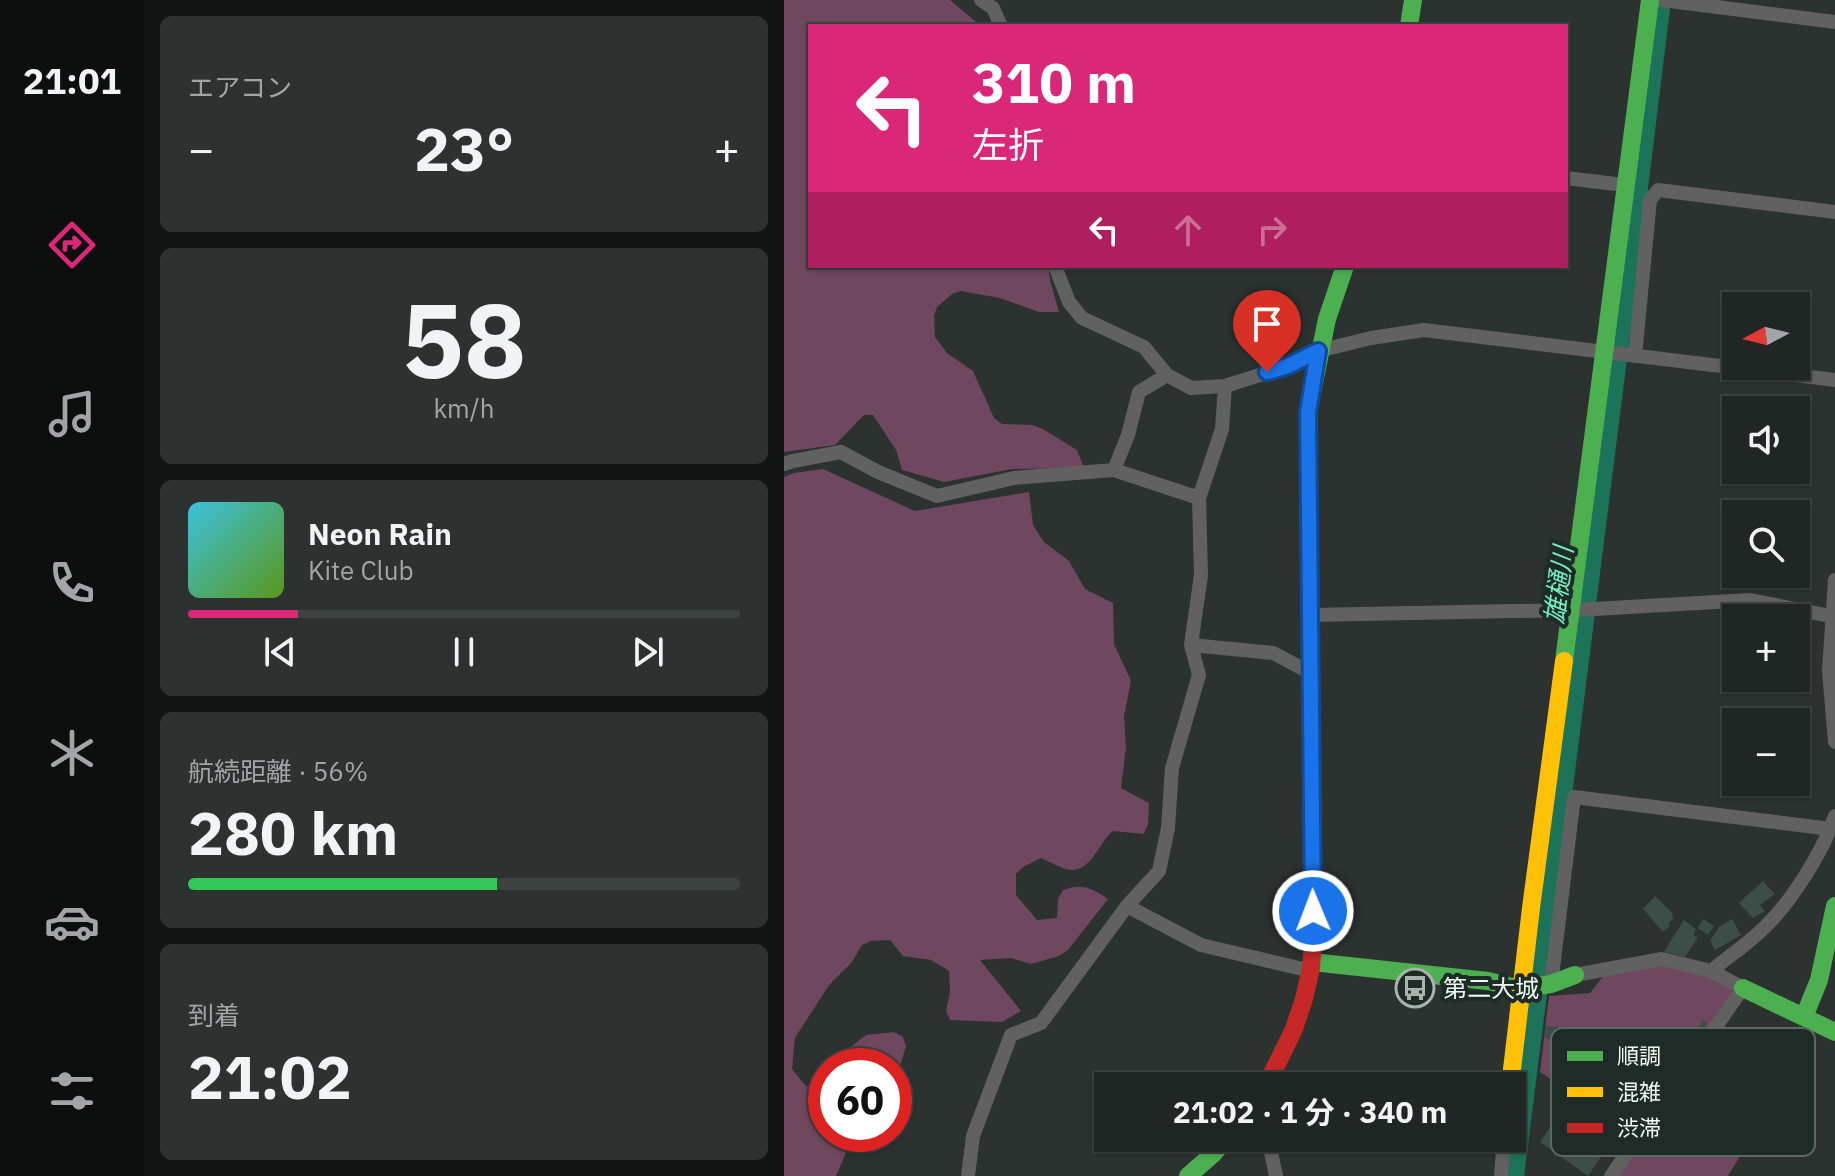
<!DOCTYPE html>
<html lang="ja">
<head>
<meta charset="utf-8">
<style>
	:root { --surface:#202623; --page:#2d3230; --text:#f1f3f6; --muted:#a2a5a6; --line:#3d4341; --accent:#db2777 }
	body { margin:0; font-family:"IBM Plex Sans","Noto Sans JP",sans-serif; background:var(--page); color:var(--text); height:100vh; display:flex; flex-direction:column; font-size:30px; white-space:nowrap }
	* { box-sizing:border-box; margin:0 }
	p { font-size:26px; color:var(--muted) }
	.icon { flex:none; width:44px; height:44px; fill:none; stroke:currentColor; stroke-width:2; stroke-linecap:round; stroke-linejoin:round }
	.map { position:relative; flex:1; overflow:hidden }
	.side { display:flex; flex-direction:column; gap:16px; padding:16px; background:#121513; width:640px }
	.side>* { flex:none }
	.top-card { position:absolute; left:24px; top:24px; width:760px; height:244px; border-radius:0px; box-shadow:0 2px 6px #0004,0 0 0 2px var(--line); background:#db2777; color:#fff; overflow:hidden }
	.needle { width:52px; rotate:263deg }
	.fabs { position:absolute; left:938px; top:292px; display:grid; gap:16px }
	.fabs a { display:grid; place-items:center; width:88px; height:88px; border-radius:0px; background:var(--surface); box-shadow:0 2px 6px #0004,0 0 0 2px var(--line); font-size:40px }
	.speed { position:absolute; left:24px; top:1048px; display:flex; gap:16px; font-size:40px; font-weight:700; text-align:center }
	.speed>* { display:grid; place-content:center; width:104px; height:104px; border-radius:50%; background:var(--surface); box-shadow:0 2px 6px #0004,0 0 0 2px var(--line); line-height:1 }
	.speed .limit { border:12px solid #d22; background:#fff; color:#111 }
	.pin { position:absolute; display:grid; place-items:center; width:68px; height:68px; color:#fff; margin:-82px -34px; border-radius:50% 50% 50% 0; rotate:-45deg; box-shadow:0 0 8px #0007 }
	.pin .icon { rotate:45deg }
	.me { position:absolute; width:88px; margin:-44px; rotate:359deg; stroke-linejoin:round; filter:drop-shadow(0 0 6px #0008) }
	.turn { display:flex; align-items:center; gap:28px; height:168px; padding:0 32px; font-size:36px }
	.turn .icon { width:104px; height:104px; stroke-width:2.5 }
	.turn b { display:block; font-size:56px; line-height:68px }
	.lanes { display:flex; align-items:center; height:76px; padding:0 32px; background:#0003; justify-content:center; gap:40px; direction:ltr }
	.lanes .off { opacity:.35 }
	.big { font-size:60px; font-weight:700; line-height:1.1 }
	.side .widget { flex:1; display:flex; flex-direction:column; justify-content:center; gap:12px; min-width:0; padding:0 28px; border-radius:12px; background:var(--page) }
	.side .dial { align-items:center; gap:0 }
	.dial b { font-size:104px; line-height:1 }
	.song { display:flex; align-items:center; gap:24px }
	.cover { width:96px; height:96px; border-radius:12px; background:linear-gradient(135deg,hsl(190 70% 55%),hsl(90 70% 35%)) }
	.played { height:8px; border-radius:4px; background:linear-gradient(90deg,var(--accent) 20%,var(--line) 20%) }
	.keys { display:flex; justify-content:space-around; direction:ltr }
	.heat { display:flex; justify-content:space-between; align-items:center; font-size:44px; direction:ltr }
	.charge { height:12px; border-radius:6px; background:linear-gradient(90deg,#34c759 56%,var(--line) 0) }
	.trip { position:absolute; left:310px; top:1072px; width:432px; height:80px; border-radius:0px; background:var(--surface); box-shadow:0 2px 6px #0004,0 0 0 2px var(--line); font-weight:700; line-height:80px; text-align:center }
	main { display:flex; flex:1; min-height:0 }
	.tabs { display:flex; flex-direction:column; width:144px; justify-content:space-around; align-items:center; background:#0d0f0e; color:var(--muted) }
	.tabs .icon { width:56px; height:56px }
	.tabs .on { color:var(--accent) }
	.tabs b { font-size:36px; color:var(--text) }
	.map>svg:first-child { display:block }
</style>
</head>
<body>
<main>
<nav class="tabs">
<b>21:01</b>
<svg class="icon on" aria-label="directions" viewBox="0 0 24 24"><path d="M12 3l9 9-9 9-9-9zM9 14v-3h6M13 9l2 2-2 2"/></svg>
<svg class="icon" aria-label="music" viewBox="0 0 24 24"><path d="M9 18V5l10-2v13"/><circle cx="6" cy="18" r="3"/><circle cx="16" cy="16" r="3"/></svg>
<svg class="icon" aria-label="phone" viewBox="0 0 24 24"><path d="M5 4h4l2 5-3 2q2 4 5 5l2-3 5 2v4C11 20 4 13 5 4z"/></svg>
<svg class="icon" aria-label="climate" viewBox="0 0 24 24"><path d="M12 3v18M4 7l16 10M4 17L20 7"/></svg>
<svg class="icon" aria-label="car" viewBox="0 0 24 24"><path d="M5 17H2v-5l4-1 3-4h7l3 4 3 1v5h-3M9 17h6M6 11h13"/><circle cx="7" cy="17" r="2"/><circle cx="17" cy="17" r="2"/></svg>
<svg class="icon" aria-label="filters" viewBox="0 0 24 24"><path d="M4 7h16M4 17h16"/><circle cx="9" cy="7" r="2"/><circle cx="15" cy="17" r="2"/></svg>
</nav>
<section class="side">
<div class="widget"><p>エアコン</p>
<div class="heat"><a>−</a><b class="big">23°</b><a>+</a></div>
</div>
<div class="widget dial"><b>58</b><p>km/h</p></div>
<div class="widget">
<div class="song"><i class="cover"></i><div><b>Neon Rain</b><p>Kite Club</p></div></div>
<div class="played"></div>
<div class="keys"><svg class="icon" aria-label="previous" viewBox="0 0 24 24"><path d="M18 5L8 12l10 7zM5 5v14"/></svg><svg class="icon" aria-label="pause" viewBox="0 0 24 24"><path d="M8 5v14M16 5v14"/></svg><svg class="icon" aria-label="next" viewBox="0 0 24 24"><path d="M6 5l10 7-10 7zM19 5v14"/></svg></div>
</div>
<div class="widget"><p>航続距離 · 56%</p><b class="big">280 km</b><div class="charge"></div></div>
<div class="widget"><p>到着</p><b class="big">21:02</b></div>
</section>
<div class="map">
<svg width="1051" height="1176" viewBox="0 0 1051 1176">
	<rect width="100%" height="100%" fill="#2b322f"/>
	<path fill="#6f475e" d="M0 0H166L197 26H26V266H264L266 280 275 312H255L216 298 177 291 168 294 153 307 150 316 151 337 163 353 189 371 210 418 218 424 248 425 259 429 293 450 300 468 228 469 160 482 118 470 112 450 89 415H80L51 445 0 452Z
		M39 469 131 511 245 492 249 525 260 542 285 561 301 589 329 603 330 644 347 681 340 716 342 747 337 788 365 803 364 824 360 834 329 831C316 841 308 870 288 870 279 870 266 862 257 858L239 867 232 874V895L253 920 273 918 274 899 279 890C298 883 308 888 324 899L284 950 275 956 247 964 227 958 196 960 237 1011 218 1022 166 1020 162 1011 166 992 165 971 147 960 119 956 106 940 87 941 78 945 68 962 45 985 11 1038 8 1069 21 1085 37 1096 42 1092V1134H70L52 1176H0V477L10 473Z
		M879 964C903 969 929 975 950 990L848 1135 756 1072 765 996 806 993 821 974Z
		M110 1032 119 1037 122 1046 113 1076 110 1079V1066H55L68 1046 82 1035Z
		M922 1055 985 1108 944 1176H835Z"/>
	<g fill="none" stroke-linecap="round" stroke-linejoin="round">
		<path stroke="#1c735a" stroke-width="22" d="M729 1176 836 327 876 0"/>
	</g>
	<path fill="#3d4d47" d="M979 881 991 894 976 905 981 911 969 918 955 903Z
		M871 896 889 914 888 915 890 918 884 924 886 926 879 932 859 909Z
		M919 919 930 926 924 935 914 928Z
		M948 919 957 935 931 950 926 941 935 927Z
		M900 920 912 929 909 935 914 937 901 957 880 952Z
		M919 1020 923 1023 918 1034 912 1030Z
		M762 1026 775 1027 774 1041 761 1038Z
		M776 1113 824 1146 804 1176 756 1142Z"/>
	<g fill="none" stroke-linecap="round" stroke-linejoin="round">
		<path stroke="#616161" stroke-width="14" d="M197 0 209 8 217 26
			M878 0 1051 22
			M782 178 840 185
			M271 266 285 302 298 318 360 347 383 375 407 388 441 386 504 366 534 351 587 338 640 330 1051 380
			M851 356 866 200 874 190 1051 212
			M0 464 9 461 57 452 94 472 153 496 230 478 330 470 415 498
			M330 470 344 435 355 392 383 375
			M1051 580 1045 671 1051 742
			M793 610 966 600 1051 617
			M526 615 787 610
			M407 645 489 653 527 673
			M343 906 417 945 527 971
			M927 971C945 956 965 943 981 927 1008 901 1039 851 1051 816
			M791 975 878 959 927 971 959 988 827 1176
			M767 984 790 797 1047 829
			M484 1138 492 1176
			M184 1176 189 1136 227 1035 257 1023 343 906 375 871 384 828 388 768 415 675 407 645 417 575 415 498 438 429 441 386
			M717 1176 720 1138"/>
		<path stroke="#4caf50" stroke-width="18" d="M625 26 629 0
			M780 661 866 0
			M528 808 524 412 543 319 561 266
			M528 962 704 981 736 989 767 984 791 975
			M959 988 1051 1032
			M1020 1017 1035 980 1051 906
			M404 1176 429 1154 443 1138"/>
		<path stroke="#ffc107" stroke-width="18" d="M726 1086 747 908 780 661"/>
		<path stroke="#c62828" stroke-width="18" d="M482 1086 510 1029 520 999 527 968 529 939 528 808"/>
	</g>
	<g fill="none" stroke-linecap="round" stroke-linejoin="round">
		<g stroke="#114b97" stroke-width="20">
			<path id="route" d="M483 372 504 366 534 351 524 412 529 911"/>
		</g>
		<use href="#route" stroke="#1a73e8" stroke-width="14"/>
	</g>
	<defs>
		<g id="bus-ring" transform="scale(2)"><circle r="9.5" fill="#1e2b26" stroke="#aab2ae" stroke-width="1.5"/><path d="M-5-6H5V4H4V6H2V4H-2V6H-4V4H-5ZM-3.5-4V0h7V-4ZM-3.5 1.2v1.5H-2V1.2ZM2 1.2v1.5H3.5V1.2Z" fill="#aab2ae"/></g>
	</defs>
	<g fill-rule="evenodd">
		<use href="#bus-ring" x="631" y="988"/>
	</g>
	<g text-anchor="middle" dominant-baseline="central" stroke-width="8" stroke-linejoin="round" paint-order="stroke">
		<g font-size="24" fill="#eff7f3" stroke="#1e2b26" text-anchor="start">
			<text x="659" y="988">第二大城</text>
		</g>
		<g font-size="26" font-style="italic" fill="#74edc3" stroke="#1e2b26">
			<text transform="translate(774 585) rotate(-83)">雄樋川</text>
		</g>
	</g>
	<rect x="767" y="1028" width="264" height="128" rx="12" fill="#1e2b26" stroke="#5d6864" stroke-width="2"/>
	<rect x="783" y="1051" width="36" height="10" fill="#4caf50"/>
	<rect x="783" y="1087" width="36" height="10" fill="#ffc107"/>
	<rect x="783" y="1123" width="36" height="10" fill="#c62828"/>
	<g font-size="22" fill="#eff7f3">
		<text x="833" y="1064">順調</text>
		<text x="833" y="1100">混雑</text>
		<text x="833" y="1136">渋滞</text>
	</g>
</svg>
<div class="fabs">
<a><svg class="needle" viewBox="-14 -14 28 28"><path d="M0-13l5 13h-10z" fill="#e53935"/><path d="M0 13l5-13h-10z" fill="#a2a5a6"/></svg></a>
<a><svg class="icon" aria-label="sound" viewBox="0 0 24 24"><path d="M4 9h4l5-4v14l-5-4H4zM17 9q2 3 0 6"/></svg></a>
<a><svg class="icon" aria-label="search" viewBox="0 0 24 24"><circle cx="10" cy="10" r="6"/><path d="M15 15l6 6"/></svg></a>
<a>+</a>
<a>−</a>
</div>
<div class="speed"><div class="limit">60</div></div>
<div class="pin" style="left:483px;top:372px;background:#d93025"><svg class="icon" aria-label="arrive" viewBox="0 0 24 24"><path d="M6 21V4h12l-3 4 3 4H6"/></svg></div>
<svg class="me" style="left:529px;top:911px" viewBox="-20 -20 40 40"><circle r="17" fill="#1a73e8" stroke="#fff" stroke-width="3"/><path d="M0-11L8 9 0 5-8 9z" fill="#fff"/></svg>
<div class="trip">21:02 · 1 分 · 340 m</div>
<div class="top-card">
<div class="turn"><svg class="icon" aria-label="left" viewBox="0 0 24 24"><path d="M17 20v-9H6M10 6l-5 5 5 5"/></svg><div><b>310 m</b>左折</div></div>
<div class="lanes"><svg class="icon" aria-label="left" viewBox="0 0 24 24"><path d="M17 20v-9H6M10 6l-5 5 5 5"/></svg><svg class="icon off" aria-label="ahead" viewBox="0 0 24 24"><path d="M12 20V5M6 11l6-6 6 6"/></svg><svg class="icon off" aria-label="right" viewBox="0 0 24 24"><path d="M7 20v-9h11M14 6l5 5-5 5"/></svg></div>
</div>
</div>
</main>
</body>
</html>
